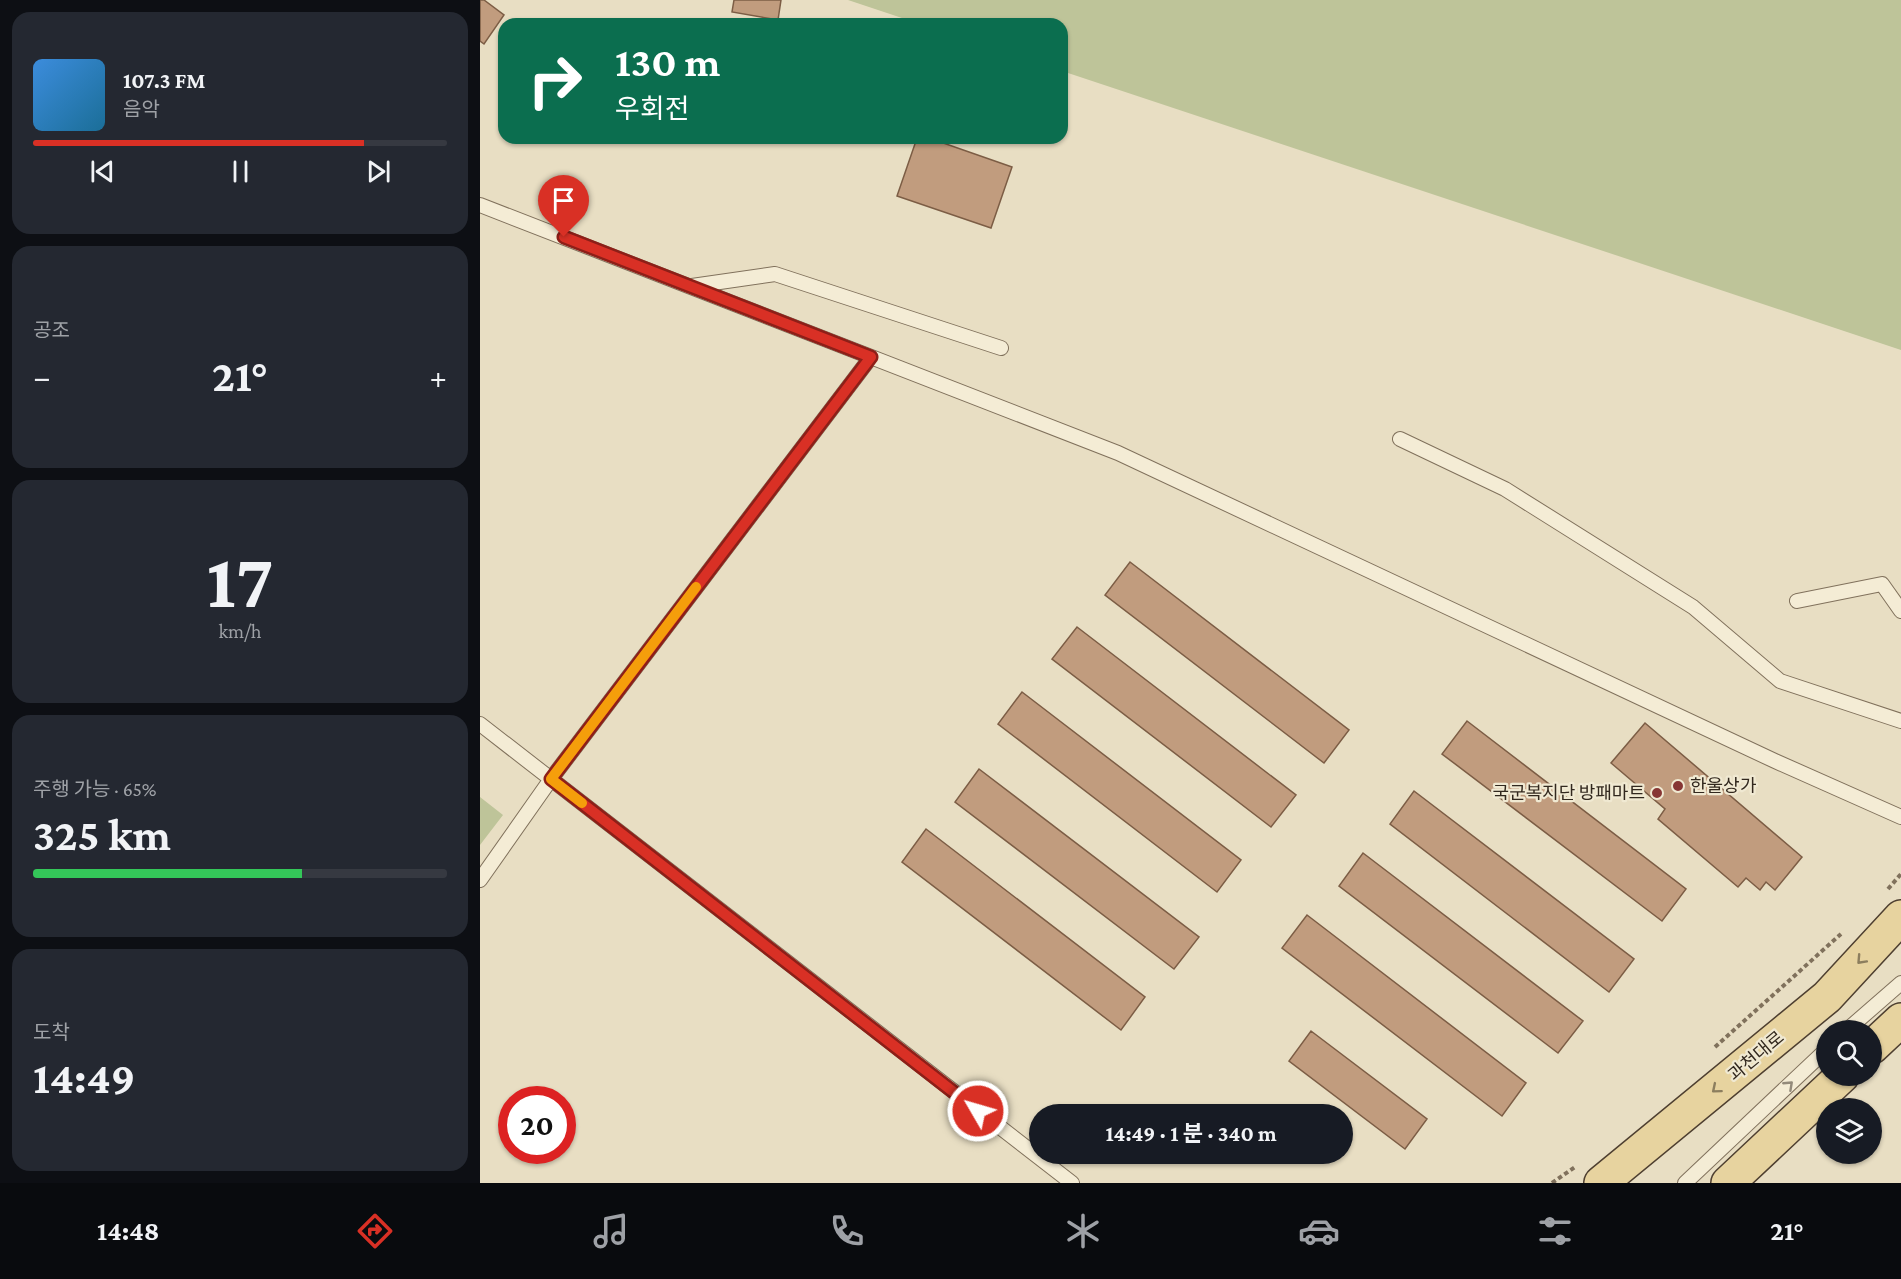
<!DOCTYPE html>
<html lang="ko">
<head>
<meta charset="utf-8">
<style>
	:root { --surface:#171b24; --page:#242831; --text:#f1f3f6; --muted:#9ea1a6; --line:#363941; --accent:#d93025 }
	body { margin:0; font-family:"Crimson Pro","Noto Sans KR",serif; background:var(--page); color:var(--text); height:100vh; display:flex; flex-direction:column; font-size:22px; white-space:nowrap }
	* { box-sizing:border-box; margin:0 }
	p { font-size:20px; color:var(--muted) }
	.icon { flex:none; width:33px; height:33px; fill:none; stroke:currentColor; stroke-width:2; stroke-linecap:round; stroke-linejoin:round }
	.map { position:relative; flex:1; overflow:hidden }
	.side { display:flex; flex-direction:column; gap:12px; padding:12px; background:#0d0f14; width:480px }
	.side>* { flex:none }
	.top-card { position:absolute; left:18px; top:18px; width:570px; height:126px; border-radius:18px; box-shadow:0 2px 4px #0004; background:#0b6e4f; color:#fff; overflow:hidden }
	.tools { position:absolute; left:1336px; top:1020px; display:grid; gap:12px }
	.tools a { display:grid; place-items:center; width:66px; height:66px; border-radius:50%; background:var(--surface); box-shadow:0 2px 4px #0004; font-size:30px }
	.speed { position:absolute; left:18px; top:1086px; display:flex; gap:12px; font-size:30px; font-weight:700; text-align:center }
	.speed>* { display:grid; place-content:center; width:78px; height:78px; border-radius:50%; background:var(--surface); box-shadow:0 2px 4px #0004; line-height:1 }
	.speed .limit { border:9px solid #d22; background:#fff; color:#111 }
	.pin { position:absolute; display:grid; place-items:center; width:51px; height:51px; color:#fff; margin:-62px -26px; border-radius:50% 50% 50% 0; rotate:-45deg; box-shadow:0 0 6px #0007 }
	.pin .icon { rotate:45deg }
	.me { position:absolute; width:66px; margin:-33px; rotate:308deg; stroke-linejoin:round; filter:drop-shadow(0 0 4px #0008) }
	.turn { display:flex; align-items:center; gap:21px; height:126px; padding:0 18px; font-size:27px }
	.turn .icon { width:78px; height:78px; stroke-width:2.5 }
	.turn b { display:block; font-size:42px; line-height:51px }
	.big { font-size:45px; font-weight:700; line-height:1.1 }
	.side .widget { flex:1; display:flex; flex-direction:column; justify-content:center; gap:9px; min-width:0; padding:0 21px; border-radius:18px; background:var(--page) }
	.side .dial { align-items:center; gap:0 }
	.dial b { font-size:78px; line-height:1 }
	.song { display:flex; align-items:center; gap:18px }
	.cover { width:72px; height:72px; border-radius:9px; background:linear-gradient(135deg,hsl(210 70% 55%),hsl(200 70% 35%)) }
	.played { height:6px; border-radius:3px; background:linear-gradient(90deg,var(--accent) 80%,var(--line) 80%) }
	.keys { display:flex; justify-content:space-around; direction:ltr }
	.heat { display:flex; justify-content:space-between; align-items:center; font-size:33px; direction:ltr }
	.charge { height:9px; border-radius:4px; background:linear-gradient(90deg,#34c759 65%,var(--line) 0) }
	.trip { position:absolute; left:549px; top:1104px; width:324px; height:60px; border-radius:30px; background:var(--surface); box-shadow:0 2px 4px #0004; font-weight:700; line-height:60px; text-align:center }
	.tabs { display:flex; height:96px; justify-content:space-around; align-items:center; background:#090b0e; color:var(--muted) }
	.tabs .icon { width:42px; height:42px }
	.tabs .active { color:var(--accent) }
	.tabs b { font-size:27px; color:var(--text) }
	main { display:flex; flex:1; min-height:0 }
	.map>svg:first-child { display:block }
</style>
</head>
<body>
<main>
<section class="side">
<div class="widget">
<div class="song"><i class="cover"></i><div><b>107.3 FM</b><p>음악</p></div></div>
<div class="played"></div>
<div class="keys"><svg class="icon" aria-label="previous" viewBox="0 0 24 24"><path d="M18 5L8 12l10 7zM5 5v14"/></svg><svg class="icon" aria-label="pause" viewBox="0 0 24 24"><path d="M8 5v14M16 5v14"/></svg><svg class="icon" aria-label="next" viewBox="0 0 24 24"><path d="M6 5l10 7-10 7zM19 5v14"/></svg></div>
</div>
<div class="widget"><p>공조</p>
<div class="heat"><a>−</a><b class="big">21°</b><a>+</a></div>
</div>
<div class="widget dial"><b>17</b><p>km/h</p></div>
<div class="widget"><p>주행 가능 · 65%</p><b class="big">325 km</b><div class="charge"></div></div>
<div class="widget"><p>도착</p><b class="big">14:49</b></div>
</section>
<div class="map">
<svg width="1421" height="1183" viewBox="0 0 1421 1183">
	<rect width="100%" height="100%" fill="#e8dec3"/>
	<path fill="#bec499" d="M368 0H1421V350L582 71V24H440Z
		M0 797 23 815 0 845Z"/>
	<path fill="#c19c7e" stroke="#7c5d45" stroke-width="1.5" d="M0 0H4L24 15 4 44 0 41Z
		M254 0H301L298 20 252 12Z
		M437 138H449L532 167 511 228 417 196Z
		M650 562 869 730 844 763 625 595Z
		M597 627 816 795 791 827 572 659Z
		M542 692 761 860 737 892 518 724Z
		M987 721 1206 889 1182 921 962 754Z
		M1165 723 1322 857 1295 890 1286 882 1280 890 1266 878 1258 887 1178 819 1185 809 1131 763Z
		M499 769 719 937 694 969 475 802Z
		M934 791 1154 959 1129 992 910 824Z
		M446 829 665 997 641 1030 422 862Z
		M883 853 1103 1021 1078 1053 859 886Z
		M827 915 1046 1083 1022 1116 802 948Z
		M831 1031 947 1119 925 1149 809 1061Z"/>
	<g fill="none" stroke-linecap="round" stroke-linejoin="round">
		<g stroke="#80715c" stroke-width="16">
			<path id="service" d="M0 205 638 453 1295 761 1421 817
				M212 286 295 274 521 348
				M920 439 1025 489 1213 607 1300 681 1421 721
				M1317 601 1402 584 1421 611
				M0 724 592 1183
				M0 880 71 779 391 357
				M1367 1030 1421 983
				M1205 1183 1347 1049"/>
		</g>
		<g stroke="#4e3f30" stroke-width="36">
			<path id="primary" d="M1392 1047 1421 1020
				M1121 1183 1347 997 1421 917
				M1248 1183 1362 1076"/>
		</g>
		<path stroke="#80715c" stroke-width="4" stroke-dasharray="4.5 3" stroke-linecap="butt" d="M1408 889 1421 874
			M1235 1047 1361 934
			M1072 1183 1095 1167"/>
		<use href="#service" stroke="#f4ecd5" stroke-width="14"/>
		<use href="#primary" stroke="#e7d39f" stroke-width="33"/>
	</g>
	<defs><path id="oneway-chevron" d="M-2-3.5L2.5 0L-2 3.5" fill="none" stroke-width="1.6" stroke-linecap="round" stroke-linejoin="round" transform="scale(1.5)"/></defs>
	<g stroke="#8c7e5e">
		<use href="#oneway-chevron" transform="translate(1381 960) rotate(133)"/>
		<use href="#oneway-chevron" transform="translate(1236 1089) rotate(140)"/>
	</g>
	<use stroke="#938a7a" href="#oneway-chevron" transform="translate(1309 1085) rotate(-43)"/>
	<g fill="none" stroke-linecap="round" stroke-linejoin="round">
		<g stroke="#8d1f18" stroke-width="15">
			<path id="route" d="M84 237 391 357 71 779 498 1111"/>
		</g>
		<use href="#route" stroke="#d93025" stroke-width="10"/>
		<path stroke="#f59e0b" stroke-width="10" d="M102 803 71 779 216 587"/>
	</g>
	<g fill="#873634" stroke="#f0e9d2" stroke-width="2">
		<circle cx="1198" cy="786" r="6"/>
		<circle cx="1177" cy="793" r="6"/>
	</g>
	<g text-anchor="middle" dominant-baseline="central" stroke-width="4.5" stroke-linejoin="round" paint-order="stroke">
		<g font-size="18" fill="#32281e" stroke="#f0e9d2" text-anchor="start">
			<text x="1210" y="786">한울상가</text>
			<text x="1165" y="793" text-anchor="end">국군복지단 방패마트</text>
		</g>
		<g font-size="18" fill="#32281e" stroke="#f0e9d2">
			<text transform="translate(1276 1056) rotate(-40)">과천대로</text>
		</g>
	</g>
</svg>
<div class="tools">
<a><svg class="icon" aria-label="search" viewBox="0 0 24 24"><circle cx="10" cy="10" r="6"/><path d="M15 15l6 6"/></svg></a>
<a><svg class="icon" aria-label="layers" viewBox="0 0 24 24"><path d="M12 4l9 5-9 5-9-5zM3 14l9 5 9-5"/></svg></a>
</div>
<div class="speed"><div class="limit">20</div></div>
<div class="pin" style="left:84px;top:237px;background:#d93025"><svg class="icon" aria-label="arrive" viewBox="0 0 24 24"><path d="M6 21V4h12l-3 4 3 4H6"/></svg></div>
<svg class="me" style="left:498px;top:1111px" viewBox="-20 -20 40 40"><circle r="17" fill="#d93025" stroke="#fff" stroke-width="3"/><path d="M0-11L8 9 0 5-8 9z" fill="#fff"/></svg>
<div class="trip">14:49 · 1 분 · 340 m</div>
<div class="top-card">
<div class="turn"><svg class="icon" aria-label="right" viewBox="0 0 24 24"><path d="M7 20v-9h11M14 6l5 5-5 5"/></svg><div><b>130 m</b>우회전</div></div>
</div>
</div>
</main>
<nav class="tabs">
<b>14:48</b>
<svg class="icon active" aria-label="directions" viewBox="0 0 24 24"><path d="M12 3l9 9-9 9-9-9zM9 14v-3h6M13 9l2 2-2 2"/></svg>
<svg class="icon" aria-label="music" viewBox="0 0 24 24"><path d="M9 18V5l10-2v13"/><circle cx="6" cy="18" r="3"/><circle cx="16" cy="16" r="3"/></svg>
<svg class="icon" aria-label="phone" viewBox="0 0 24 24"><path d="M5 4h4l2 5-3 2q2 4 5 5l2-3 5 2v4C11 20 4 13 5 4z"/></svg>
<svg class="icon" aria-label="climate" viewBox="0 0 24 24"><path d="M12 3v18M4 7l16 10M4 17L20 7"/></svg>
<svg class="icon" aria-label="car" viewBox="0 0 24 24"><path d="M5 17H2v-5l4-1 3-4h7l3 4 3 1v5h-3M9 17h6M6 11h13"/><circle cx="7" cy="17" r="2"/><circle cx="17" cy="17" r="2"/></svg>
<svg class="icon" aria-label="filters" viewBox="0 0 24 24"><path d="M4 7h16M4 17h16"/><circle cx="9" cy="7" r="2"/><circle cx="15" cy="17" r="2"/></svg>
<b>21°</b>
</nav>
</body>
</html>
